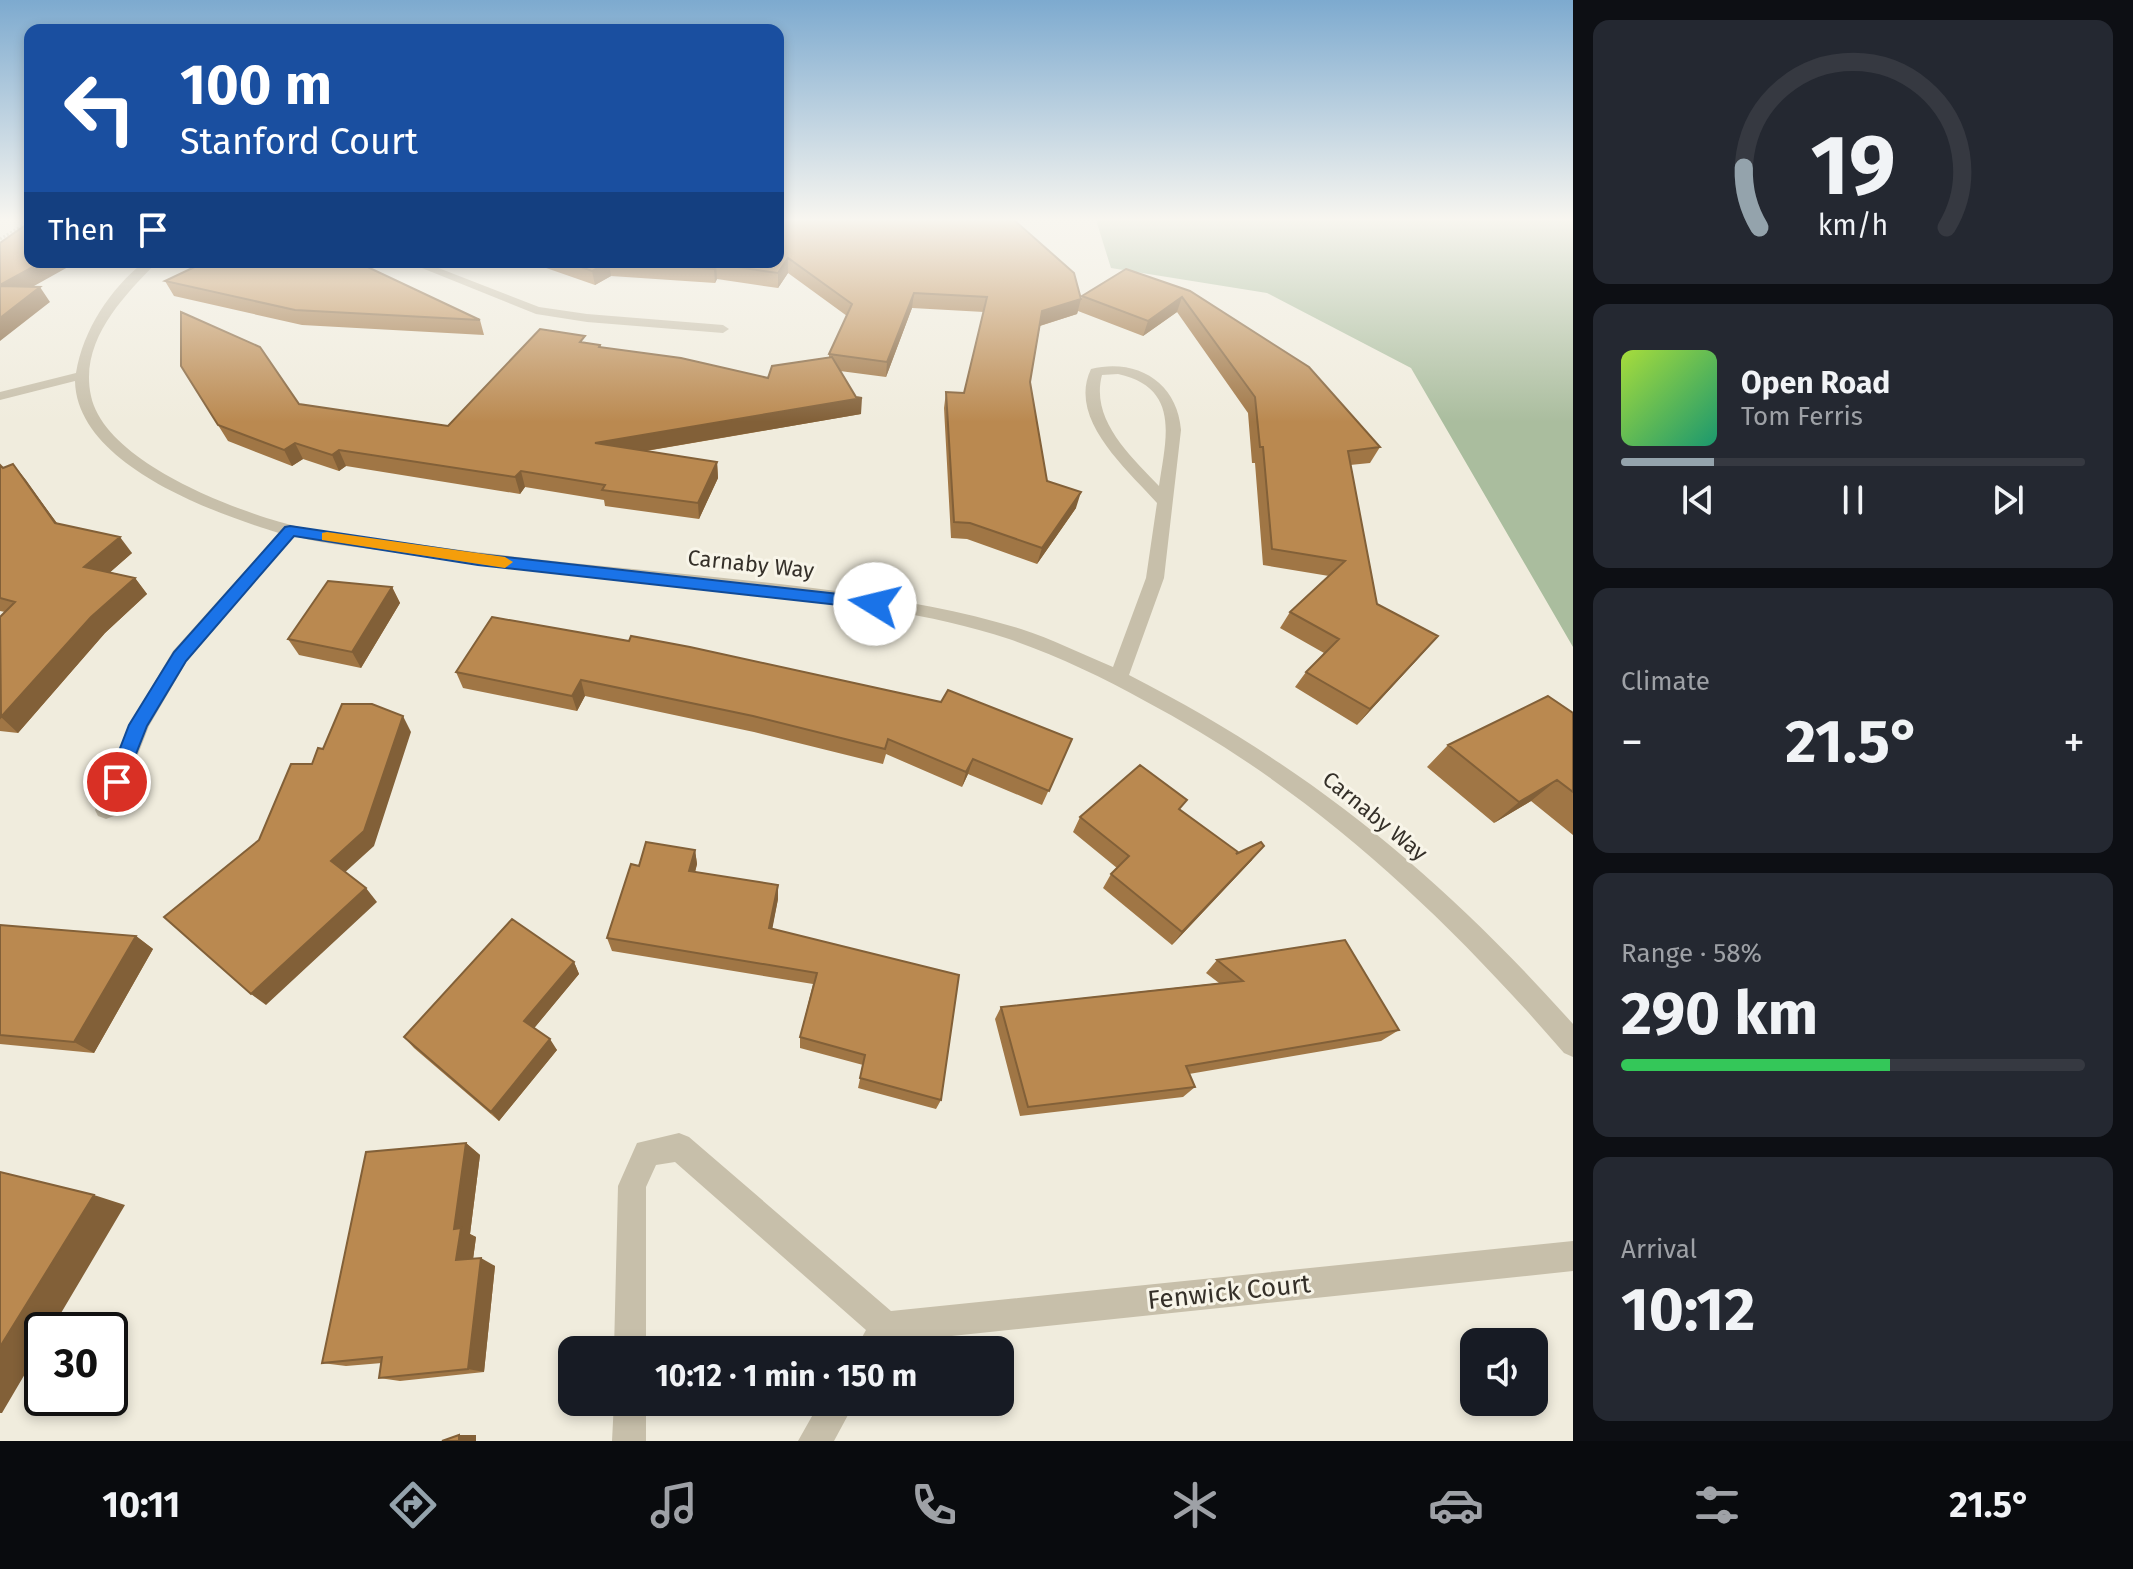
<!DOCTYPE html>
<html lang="en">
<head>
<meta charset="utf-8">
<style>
	:root { --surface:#171b24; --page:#242831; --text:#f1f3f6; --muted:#9ea1a6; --line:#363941; --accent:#94a3ac }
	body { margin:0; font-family:"Fira Sans",sans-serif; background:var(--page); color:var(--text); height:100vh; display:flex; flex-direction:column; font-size:30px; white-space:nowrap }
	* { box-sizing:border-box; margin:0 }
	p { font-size:26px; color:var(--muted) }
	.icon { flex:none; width:44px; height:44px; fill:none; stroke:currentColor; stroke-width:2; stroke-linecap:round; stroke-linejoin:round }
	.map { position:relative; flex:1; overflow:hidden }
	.panel { display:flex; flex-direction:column; gap:20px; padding:20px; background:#0d0f14; width:560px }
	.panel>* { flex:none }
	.hud { position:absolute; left:24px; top:24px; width:760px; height:244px; border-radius:16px; box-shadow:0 4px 12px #0003; background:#1a4fa0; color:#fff; overflow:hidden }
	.tools { position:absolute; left:1460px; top:1328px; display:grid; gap:16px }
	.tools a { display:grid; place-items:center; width:88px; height:88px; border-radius:16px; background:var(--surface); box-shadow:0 4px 12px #0003; font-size:40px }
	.speed { position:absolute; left:24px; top:1312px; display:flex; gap:16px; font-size:40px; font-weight:700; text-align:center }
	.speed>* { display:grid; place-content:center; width:104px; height:104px; border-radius:50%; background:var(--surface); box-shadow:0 4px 12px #0003; line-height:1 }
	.speed .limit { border:4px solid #111; border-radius:12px; background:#fff; color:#111 }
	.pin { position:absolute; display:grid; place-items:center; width:68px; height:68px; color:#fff; margin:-34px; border:4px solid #fff; border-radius:50%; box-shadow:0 2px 8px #0007 }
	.me { position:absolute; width:88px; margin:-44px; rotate:279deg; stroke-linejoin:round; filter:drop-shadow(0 0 6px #0008) }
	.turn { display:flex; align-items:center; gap:28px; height:168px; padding:0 24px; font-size:36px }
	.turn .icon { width:104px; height:104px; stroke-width:2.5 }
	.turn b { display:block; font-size:56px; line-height:68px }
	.then { display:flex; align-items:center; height:76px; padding:0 24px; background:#0003; gap:16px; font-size:30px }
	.big { font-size:60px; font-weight:700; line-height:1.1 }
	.panel .card { flex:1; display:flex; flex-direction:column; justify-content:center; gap:12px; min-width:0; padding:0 28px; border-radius:16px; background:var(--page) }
	.panel .dial { align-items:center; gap:0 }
	.dial svg { height:208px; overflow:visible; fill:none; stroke:var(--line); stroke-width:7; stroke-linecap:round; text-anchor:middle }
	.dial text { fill:var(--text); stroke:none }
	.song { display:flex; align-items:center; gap:24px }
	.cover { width:96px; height:96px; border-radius:12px; background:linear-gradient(135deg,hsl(80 70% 55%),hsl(160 70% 35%)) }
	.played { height:8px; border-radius:4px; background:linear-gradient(90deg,var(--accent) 20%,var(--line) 20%) }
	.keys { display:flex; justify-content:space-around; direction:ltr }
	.heat { display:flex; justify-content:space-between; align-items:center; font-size:44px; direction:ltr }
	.charge { height:12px; border-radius:6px; background:linear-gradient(90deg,#34c759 58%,var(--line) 0) }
	.trip { position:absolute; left:558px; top:1336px; width:456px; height:80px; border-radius:16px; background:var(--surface); box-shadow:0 4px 12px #0003; font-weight:700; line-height:80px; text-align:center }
	.tabs { display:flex; height:128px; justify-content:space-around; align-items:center; background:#090b0e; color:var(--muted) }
	.tabs .icon { width:56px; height:56px }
	.tabs .on { color:var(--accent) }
	.tabs b { font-size:36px; color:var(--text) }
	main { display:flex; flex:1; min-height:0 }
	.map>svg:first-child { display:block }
</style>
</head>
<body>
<main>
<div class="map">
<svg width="1573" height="1441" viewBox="0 0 1573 1441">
	<rect width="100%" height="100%" fill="#f0ecdd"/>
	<path fill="#aabd9e" d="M1096 220H1573V647L1411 368 1267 293 1111 268Z"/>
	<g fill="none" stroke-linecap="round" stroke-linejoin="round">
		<path stroke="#b2aa94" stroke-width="3" stroke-dasharray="2 2" stroke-linecap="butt" d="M0 239 30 221"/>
		<path fill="#c7bfaa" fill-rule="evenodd" d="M144 262H157C123 297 79 341 91 396 105 463 240 513 299 527 339 537 382 539 423 545 562 565 704 573 844 592 903 601 963 611 1021 629 1052 639 1082 654 1113 667L1146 578 1157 503C1127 469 1067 419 1091 369 1137 358 1177 382 1181 430L1164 578 1129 675C1309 767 1439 874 1573 1024V1057L1564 1053C1443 913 1310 788 1145 701 1102 677 1056 655 1009 639 921 610 825 601 734 591 625 579 516 569 407 554 370 548 331 546 294 536L187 661 149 726 114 816 106 819 98 816 95 810 129 725 173 651 279 533C214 513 77 465 75 381L0 400V392L76 373C83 330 110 289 144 262ZM1118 374C1181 388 1166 438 1159 486 1131 456 1090 420 1102 375Z
			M407 262H423L539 307 587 314 723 325 729 329 723 333 587 322 536 314Z
			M679 1133 689 1137 891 1311 1573 1241V1271L895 1342 889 1350H855L866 1330 675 1162 656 1165 646 1187V1350H614L618 1186 637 1143Z
			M614 1402H646V1441H612Z
			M820 1402H855L834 1441H798Z"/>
	</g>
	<path fill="#a07645" d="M778 220 1081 299 1082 296 1190 291 1380 447 1370 463 1350 465 1377 604 1424 652 1357 725 1295 687 1306 672 1324 653 1280 628 1290 612 1329 576 1263 565 1255 463H1252L1248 413 1177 312 1143 336 1078 311 1077 314 1040 326 1030 382 1047 481 1076 508 1037 564 967 539 951 538 944 408 946 392 964 393 984 312 912 308 886 377 840 371 861 414 646 451 717 462 718 478 699 519 605 506 604 500 525 487 520 494 346 466 339 471 303 459 292 466 228 441 181 366 299 404 448 426 586 343 600 345 601 347 768 378 829 357V354L847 316 788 273 778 288 717 279 715 283 611 276 595 285 529 262H778Z
		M165 281 480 320 484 335 302 325 174 296Z
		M13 464 57 523 132 553 110 572 135 578 147 594 105 633 18 733 0 731V617L5 612 0 611V465L3 468Z
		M392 587 400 603 361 668 299 655 288 639Z
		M492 617 1072 739 1042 805 968 774 962 787 886 754 883 764 754 732 585 696 577 711 463 688 456 672Z
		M1573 713V835L1531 801 1494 823 1427 767 1448 745Z
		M1180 810 1238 852 1252 860 1172 945 1103 888 1111 874 1117 868 1073 832 1080 817Z
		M695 850 697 864 695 872 778 899 772 928 941 1100 936 1109 858 1088 863 1065 800 1048V1037L813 984 612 951 607 938 639 866Z
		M0 925 136 936 153 949 94 1053 0 1044Z
		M1217 960 1399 1030 1381 1041 1189 1074 1195 1087 1183 1097 1020 1116 995 1019 1001 1007 1219 983 1206 973Z
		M574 962 579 974 534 1028 557 1050 499 1121 414 1048 404 1037Z
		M466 1143 480 1155 470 1234 476 1237 473 1259 495 1266 484 1372 400 1381 379 1378 382 1363 346 1366 322 1363Z"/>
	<path fill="#826038" d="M788 258V273L778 288V273Z
		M42 262H77L9 300 0 285Z
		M609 262 611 276 595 285 592 271Z
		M716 264 717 279 715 283 714 269Z
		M40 287 50 302 0 341V318Z
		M914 293 912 308 886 377 887 362Z
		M1182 297 1177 312 1143 336 1148 321Z
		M1081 299 1077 314 1039 326 1042 311Z
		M862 398 861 414 598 459 595 443Z
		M295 443 303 459 292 466 284 450Z
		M339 450 346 466 339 471 332 455Z
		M717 462 718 478 699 519 698 503Z
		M13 464 26 480 68 539 55 523Z
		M521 471 525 487 520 494 515 477Z
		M1081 492 1076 508 1037 564 1042 548Z
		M120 537 132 553 98 583 84 567Z
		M135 578 147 594 105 633 18 733 1 717 91 617Z
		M392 587 400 603 361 668 352 652Z
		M1438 636 1424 652 1357 725 1370 709Z
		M581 680 585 696 577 711 572 696Z
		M403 716 411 732 374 846 342 875 331 861Z
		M973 759 968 774 962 787 966 772Z
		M1557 780 1531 801 1494 823 1519 802Z
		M1264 846 1252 860 1172 945 1182 932Z
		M695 850 697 864 692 884 689 871Z
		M778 885V899L770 941 769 928Z
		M366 888 377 902 266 1005 251 994Z
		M136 936 153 949 94 1053 74 1042Z
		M574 962 579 974 531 1032 524 1021Z
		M550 1039 557 1050 499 1121 491 1112Z
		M466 1143 480 1155 470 1234 476 1237 472 1267 456 1260 454 1229Z
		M94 1195 125 1205 51 1330H42V1345L2 1413H0V1347Z
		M481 1258 495 1266 484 1372 468 1369Z
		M459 1435H476V1441H459Z"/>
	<path fill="#ba8950" stroke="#826038" stroke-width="2" d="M778 220H1014L1074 273 1081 299 1042 311 1030 382 1047 481 1081 492 1042 548 970 523 954 522 946 392 964 393 987 297 914 293 887 362 829 354 852 304 788 258 778 273 716 264 714 269 613 262H778Z
		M30 222V262H42L0 285V243Z
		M205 262H357L480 320 295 310 165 281Z
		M567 262H608L592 271Z
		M1126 269 1190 291 1309 367 1380 447 1348 451 1377 604 1438 636 1370 709 1306 672 1339 639 1290 612 1345 561 1272 549 1263 447H1260L1255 397 1182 297 1148 321 1082 296Z
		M0 286 40 287 0 318Z
		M181 312 260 347 299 404 448 426 540 329 585 336 580 342 600 345 599 347 681 358 768 378 772 366 832 357 856 397 862 398 595 443 717 462 698 503 602 490 605 485 521 471 515 477 339 450 332 455 295 443 284 450 218 425 181 366Z
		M13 464 55 523 120 537 84 567 135 578 91 617 1 717 0 617 15 602 0 598V465L3 468Z
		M328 581 392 587 352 652 288 639Z
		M492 617 629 641 631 636 690 647 941 702 948 690 1072 739 1049 791 973 759 966 772 888 739 885 749 753 716 581 680 572 696 456 672Z
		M1548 696 1573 713V792L1557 780 1519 802 1448 745Z
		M342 704H372L403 716 364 831 331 861 366 888 251 994 164 917 259 840 291 764H312L318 748 323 749Z
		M1140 765 1187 800 1179 809 1238 852 1236 854 1261 842 1264 846 1182 932 1111 874 1129 856 1080 817Z
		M646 842 695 850 689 871 778 885 769 928 959 975 941 1100 860 1078 865 1055 800 1037 817 973 607 938 631 864 639 866Z
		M512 919 574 962 524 1021 550 1039 491 1112 404 1037Z
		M0 925 136 936 74 1042 0 1035Z
		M1345 940 1399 1030 1186 1066 1195 1087 1028 1107 1001 1007 1243 981 1217 960Z
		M466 1143 454 1229 461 1228 456 1260 481 1258 468 1369 379 1378 382 1357 322 1363 366 1152Z
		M0 1172 94 1195 0 1347Z
		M459 1435V1441H442Z"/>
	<linearGradient id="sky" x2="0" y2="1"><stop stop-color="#7daacf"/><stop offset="0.52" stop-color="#f8f6f0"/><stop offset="1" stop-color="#f8f6f0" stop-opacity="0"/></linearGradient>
	<rect width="1573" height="422" fill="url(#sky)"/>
	<path fill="#1a73e8" stroke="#114b97" stroke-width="2" d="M290 526 478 554 875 598 883 604 875 609 478 565 294 536 186 661 147 726 123 787H110L107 782 129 725 174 652 285 527Z"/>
	<path fill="#f59e0b" d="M327 532 505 557 513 562 505 568 322 540V533Z"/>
	<g text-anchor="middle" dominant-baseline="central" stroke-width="6" stroke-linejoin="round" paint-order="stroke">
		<g font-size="22" fill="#353029" stroke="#f8f5e9">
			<text transform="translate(751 564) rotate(6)">Carnaby Way</text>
			<text transform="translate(1375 816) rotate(39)">Carnaby Way</text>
		</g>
		<g font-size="26" fill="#353029" stroke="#f8f5e9">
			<text transform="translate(1229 1292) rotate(-6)">Fenwick Court</text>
		</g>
	</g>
</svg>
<div class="tools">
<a><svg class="icon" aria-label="sound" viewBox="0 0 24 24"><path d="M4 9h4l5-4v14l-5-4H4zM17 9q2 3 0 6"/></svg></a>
</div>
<div class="speed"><div class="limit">30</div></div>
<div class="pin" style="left:117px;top:782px;background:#d93025"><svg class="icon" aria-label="arrive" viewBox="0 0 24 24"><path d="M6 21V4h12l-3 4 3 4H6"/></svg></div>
<svg class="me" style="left:875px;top:604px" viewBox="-20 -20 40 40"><circle r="19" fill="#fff"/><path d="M0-13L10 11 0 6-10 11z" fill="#1a73e8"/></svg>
<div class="trip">10:12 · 1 min · 150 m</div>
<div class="hud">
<div class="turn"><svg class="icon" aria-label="left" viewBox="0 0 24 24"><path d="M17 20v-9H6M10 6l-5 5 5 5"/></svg><div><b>100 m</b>Stanford Court</div></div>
<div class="then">Then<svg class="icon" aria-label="arrive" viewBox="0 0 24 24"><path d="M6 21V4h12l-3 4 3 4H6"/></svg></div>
</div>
</div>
<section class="panel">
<div class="card dial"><svg viewBox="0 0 100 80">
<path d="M14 69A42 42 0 1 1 86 69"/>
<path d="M14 69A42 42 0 0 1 8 46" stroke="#94a3ac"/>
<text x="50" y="56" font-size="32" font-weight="700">19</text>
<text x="50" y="72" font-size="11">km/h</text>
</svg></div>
<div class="card">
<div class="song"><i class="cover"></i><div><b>Open Road</b><p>Tom Ferris</p></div></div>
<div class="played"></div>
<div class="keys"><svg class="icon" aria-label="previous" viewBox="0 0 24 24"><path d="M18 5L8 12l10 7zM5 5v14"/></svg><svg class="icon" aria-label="pause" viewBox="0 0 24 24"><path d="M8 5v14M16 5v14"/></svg><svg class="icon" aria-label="next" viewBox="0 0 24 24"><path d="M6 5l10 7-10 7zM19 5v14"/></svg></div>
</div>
<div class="card"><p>Climate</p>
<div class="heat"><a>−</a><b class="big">21.5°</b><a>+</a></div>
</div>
<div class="card"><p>Range · 58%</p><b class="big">290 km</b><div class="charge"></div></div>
<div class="card"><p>Arrival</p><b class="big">10:12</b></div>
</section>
</main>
<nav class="tabs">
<b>10:11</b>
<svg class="icon on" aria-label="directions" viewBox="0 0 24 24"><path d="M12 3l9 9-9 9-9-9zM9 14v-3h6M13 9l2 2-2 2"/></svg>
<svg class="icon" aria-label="music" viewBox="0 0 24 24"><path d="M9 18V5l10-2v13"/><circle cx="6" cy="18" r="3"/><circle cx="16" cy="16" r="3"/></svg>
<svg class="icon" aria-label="phone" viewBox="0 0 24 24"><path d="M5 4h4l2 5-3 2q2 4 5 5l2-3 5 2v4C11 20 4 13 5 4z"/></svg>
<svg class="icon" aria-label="climate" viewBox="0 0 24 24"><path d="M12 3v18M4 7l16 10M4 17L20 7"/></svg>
<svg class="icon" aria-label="car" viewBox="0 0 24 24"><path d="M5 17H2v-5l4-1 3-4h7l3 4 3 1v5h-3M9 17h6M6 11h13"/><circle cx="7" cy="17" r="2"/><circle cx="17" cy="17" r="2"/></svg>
<svg class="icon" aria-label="filters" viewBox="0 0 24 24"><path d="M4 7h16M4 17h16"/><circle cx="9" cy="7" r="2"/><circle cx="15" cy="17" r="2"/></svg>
<b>21.5°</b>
</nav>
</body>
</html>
